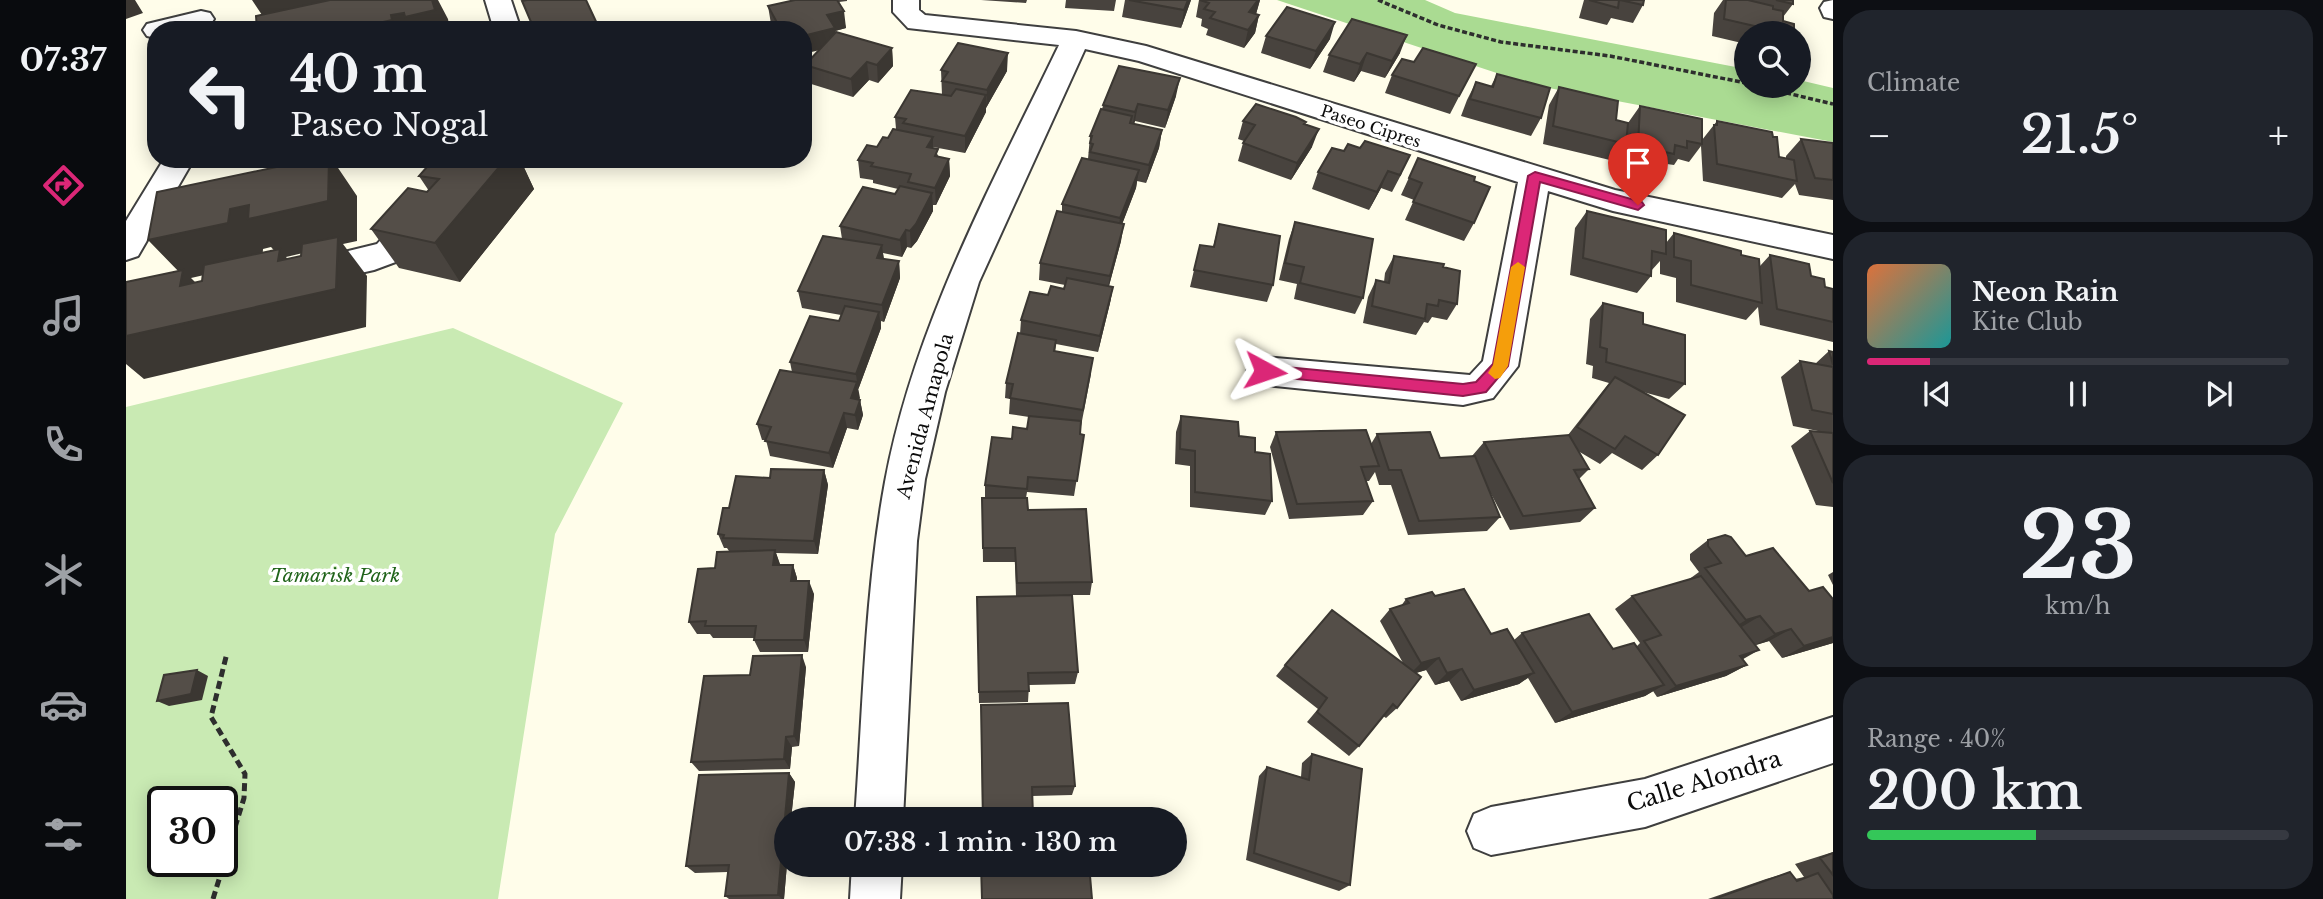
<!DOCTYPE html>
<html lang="en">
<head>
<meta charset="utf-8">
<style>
	:root { --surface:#171b24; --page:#20242c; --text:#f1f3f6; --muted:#9ea1a6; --line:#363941; --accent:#db2777 }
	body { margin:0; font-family:"Libre Baskerville",serif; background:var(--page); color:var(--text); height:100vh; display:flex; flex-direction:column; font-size:26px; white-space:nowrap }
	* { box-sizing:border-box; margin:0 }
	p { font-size:23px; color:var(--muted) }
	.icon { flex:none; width:38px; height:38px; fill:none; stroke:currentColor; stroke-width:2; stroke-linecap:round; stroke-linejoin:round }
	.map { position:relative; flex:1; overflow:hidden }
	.side { display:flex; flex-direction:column; gap:10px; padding:10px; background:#0d0f14; width:490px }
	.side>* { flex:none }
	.guide { position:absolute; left:21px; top:21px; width:665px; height:147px; border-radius:28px; box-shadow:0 4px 18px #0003; background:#171b24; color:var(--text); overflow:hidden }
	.fabs { position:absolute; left:1608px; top:21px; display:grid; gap:14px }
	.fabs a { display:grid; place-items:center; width:77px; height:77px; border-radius:50%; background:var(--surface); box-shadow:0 4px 18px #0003; font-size:35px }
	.speed { position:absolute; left:21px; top:786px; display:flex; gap:14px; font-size:35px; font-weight:700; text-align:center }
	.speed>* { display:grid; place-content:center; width:91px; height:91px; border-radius:50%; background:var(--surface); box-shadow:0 4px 18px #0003; line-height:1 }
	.speed .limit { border:4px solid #111; border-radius:10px; background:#fff; color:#111 }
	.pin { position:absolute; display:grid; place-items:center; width:60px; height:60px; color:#fff; margin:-72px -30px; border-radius:50% 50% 50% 0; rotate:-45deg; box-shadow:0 0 7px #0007 }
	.pin .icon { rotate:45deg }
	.me { position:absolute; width:77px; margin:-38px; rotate:95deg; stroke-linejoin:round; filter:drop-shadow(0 0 5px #0008) }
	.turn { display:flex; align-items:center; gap:24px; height:147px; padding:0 28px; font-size:32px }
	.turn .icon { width:91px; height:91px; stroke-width:2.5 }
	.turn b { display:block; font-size:49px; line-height:60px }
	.big { font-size:52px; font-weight:600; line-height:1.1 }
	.side .card { flex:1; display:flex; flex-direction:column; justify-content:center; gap:10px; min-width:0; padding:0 24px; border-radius:28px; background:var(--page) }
	.side .dial { align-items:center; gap:0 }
	.dial b { font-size:91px; line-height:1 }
	.song { display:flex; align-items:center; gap:21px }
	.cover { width:84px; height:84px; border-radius:10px; background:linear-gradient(135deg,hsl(20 70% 55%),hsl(180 70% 35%)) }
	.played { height:7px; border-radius:4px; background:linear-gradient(90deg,var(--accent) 15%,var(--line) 15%) }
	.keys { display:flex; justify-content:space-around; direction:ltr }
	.heat { display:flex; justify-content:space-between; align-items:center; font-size:38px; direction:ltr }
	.charge { height:10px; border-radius:5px; background:linear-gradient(90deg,#34c759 40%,var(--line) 0) }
	.trip { position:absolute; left:648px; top:807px; width:413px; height:70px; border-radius:35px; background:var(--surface); box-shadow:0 4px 18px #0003; font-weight:600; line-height:70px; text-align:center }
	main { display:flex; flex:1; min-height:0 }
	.dock { display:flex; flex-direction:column; width:126px; justify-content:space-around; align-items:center; background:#090b0e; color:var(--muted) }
	.dock .icon { width:49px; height:49px }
	.dock .current { color:var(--accent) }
	.dock b { font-size:32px; color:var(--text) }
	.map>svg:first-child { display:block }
</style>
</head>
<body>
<main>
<nav class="dock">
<b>07:37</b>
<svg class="icon current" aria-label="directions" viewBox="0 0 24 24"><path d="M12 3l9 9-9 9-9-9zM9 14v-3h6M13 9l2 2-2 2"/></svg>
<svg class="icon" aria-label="music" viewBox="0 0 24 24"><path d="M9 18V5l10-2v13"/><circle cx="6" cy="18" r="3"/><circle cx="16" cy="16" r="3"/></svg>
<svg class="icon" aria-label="phone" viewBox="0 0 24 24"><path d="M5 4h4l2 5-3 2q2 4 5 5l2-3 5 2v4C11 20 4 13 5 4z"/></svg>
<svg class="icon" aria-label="climate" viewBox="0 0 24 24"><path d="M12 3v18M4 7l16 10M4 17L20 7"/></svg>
<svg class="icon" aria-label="car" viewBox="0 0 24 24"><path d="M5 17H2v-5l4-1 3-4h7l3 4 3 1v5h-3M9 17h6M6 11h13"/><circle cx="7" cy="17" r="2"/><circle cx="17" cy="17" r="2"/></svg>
<svg class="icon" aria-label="filters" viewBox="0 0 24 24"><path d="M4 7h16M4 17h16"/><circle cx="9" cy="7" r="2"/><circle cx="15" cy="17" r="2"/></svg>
</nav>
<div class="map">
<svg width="1707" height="899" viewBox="0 0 1707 899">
	<rect width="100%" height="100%" fill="#fffdea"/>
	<path fill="#c9eab3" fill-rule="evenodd" d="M327 328 497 403 429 534 372 899H0V407ZM37 802H96V861H37Z"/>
	<path fill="#aadb92" d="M1151 0H1299L1329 13 1620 69V86H1673V80L1707 88V142L1407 85Z"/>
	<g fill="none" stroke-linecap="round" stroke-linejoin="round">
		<g stroke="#3f3f3f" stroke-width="4">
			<path id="minor" d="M359 0H385L395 30H368Z
				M767 0H793V10L799 15 950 31 1020 46 1489 190 1707 235V259L1487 211 1422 191 1392 366 1367 398 1337 405 1139 385 1126 381 1121 371 1126 361 1139 357 1344 375 1357 361 1392 182 1013 61 959 49 853 282 819 392 799 479 791 541 777 819H729C737 708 739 591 759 482 788 326 865 186 933 45L782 28 767 12Z
				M1707 0V19L1698 17 1694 8 1698 2Z
				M75 11 84 13 88 19 84 25 64 30H30V38L21 36 17 30 21 24Z
				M38 159H68L12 256 0 260V221Z
				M297 203 308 206 313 214 275 260 248 270 181 285 169 282 164 273 169 264 251 244 286 206Z
				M1707 717V763L1519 827 1365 855 1348 848 1341 831 1348 814 1365 807 1519 779Z
				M726 864H776L774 899H724Z"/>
		</g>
		<path stroke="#2e2e2e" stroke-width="3.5" stroke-dasharray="5 2.5" stroke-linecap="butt" d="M1252 0 1312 25 1375 42 1484 56 1620 83
			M1631 86 1707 104"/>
		<path stroke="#2e2e2e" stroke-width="5" stroke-dasharray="8 4.5" stroke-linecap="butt" d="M87 899 118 798 119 774 85 717 101 653"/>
		<use href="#minor" fill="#fff" fill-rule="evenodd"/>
	</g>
	<path fill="#48433e" d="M668 0H721V1L713 2 720 28 709 31 710 33 766 48 767 66 752 83 743 80 727 97 682 83 679 65 693 51 677 30H648L645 24 642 6Z
		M855 0H901L900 3Z
		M940 0H990L988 11 939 8Z
		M999 0H1065L1055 28 996 17Z
		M1073 0H1134L1130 14 1133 15 1129 33 1118 48 1080 35 1082 29 1075 26 1076 19 1070 17Z
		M1458 0H1518L1517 5 1507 23 1485 18 1481 25 1453 18Z
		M1597 0H1667V4L1657 17V21L1668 33H1620V53V44L1586 36 1588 13Z
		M1226 19 1274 53 1259 78 1235 71 1228 82 1197 72 1203 55Z
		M1140 36 1204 39 1184 69 1135 53Z
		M1288 62 1350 64 1324 114 1259 93 1266 75Z
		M815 70 881 71 860 108V112L839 153 807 147 813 157 823 159 824 176 810 205H807V211L791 241 785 248 781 247 776 257 757 253 758 259 773 261 774 278 758 322 755 321V328L732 390 733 400H734L737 415 732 430 721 428 707 468 644 456 640 440H636L631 424 666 372 664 362 713 321 715 315 676 308 672 291 716 239 714 226 769 194 772 189 747 183V180L734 178 732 160 751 147 770 129 769 117 816 95Z
		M1371 74 1415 118 1405 136 1335 116 1341 100 1350 82 1365 86Z
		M1433 87 1490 120 1502 123 1514 106 1576 140 1591 121 1653 157 1660 158V156L1675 139 1707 143V200L1673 195 1669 184 1656 198 1577 181 1575 146 1563 162 1552 159 1548 165 1541 164 1535 172 1500 163 1502 126 1500 144 1488 161 1417 144 1423 105Z
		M1050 96 1039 128 1009 121 1008 124 1036 130 1033 148 1020 183 1011 181 1010 188 996 224 995 241 983 286 987 287 984 303 972 352 930 344 929 352 965 374 955 426 954 434 958 435 948 496 901 492 900 498 902 510 966 582 964 595H946L952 672 949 684 903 685 902 702 853 703 851 597 890 596 889 562H857L856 498H859V485L886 439 901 429 903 417 883 414 884 399 879 398 880 383 894 334 895 320 922 295 938 289 939 285 913 280 914 263 936 212V204L962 159 964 136 976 110 977 105Z
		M1117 121 1179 124 1186 147 1165 180 1112 161 1117 143 1118 141 1112 139Z
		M1206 148 1276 173 1266 192 1255 188 1243 210 1186 189 1192 172Z
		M1292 158 1348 181V223L1338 241 1279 220 1288 200 1275 195Z
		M308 159H394L408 189 334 282 273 268 245 229 301 192 303 191 293 176Z
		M1461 211 1540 243 1548 233 1615 255 1634 266 1644 255 1685 276 1699 287 1707 289V342L1634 325 1632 307 1620 320 1550 302V278L1534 274V261L1525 271V276L1511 293 1444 275 1449 228Z
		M1169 222 1237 298 1229 314 1168 299 1171 284 1153 280 1163 239Z
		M1093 224 1147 285 1141 302 1064 287 1074 245 1087 247Z
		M1268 256 1317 267 1331 304 1321 320 1306 317 1302 323 1298 322 1290 335 1237 323 1242 297 1250 280 1258 282 1259 273Z
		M1477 303 1517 324 1559 384 1543 399 1517 392 1532 455 1516 470 1486 453 1474 464 1452 451 1463 469 1453 479 1469 508 1454 522 1384 530 1363 490 1374 517 1361 531 1282 535 1265 485H1253L1249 472 1243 481H1240L1247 501 1237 515 1163 519 1144 447 1150 432 1245 444 1251 434 1314 458 1346 456 1358 442 1442 435 1483 383 1466 378 1467 366 1460 364 1464 319Z
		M1703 351 1707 352V507L1690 505 1665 446 1684 431 1697 432 1667 426 1655 377 1674 361 1689 364Z
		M1055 416 1113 436 1129 452 1146 501 1139 515 1064 507V466L1049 464 1050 432Z
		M698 470 702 485 692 554 650 553 654 565H667L671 578V581L688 594 682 652H634L628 640 629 638H587L584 634H571L563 622 603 551 601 548H598L592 534 603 508 644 478Z
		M1582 540 1620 556 1707 643 1656 658 1643 641 1629 645 1617 659 1621 665 1600 676 1531 697 1527 691 1519 696 1429 723 1402 678 1393 684 1335 701 1323 681 1309 685 1300 670 1290 673 1271 708 1260 718 1257 716 1233 746 1223 756 1181 722 1192 709 1150 676 1159 665 1277 663 1254 621 1264 609 1275 606 1280 599 1309 596 1365 634 1388 640 1396 633 1487 649 1511 646 1514 643 1489 609 1506 596 1562 580 1573 572 1564 560V554Z
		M1707 572V585L1702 575Z
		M680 667 673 746 666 747 664 769 573 771 565 762 624 675Z
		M855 705 949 786 946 795 906 796 907 819H856Z
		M1186 754 1224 885 1213 891 1120 860 1133 776 1141 767 1175 777 1176 763Z
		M663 773 669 782 665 819H660V864H661L658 899H603L599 896 602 872 569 873 560 866Z
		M1707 852V899H1582L1640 879 1664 872 1669 879 1678 877 1669 864Z"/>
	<path fill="#3b3732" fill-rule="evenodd" d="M0 0H9L17 13 0 19Z
		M126 0H304L146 30Z
		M306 0H312L322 19 324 30H222Z
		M396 0H406L423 30H408Z
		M1062 0H1065L1055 28 1058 10Z
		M1132 0H1134L1130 14 1119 29 1123 12Z
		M718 11 720 28 709 31 711 46 677 54V36L701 15Z
		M1133 15 1129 33 1118 48 1122 30Z
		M1209 22 1204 39 1184 69 1190 51Z
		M1281 35 1274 53 1259 78 1266 61Z
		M766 48 767 66 752 83 751 65Z
		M882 53 881 71 860 108 861 90Z
		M1241 53 1235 71 1228 82 1234 64Z
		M741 62 743 80 727 97 725 79Z
		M1054 78 1050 96 1039 128 1042 110Z
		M860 95V112L839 153V136Z
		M1012 104 1009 121 1006 129 1009 112Z
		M1193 129 1186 147 1165 180 1171 163Z
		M1036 130 1033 148 1020 183 1023 165Z
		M807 137V154L801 147Z
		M203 159H206L231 196V241L217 244 241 276 240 327 18 379 0 364V336L54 286 56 275 22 240 104 209 123 205ZM211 245 186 288 160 257ZM145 247 153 256 152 261 95 308 65 278 136 262 137 249Z
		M380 159H394L408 189 334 282 309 243Z
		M823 159 824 176 810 205 809 188Z
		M1013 170 1010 188 992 235 994 218Z
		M1262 171 1255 188 1243 210 1251 192Z
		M806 193 807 211 791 241 785 248 784 231Z
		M998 224 995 241 981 293 984 276Z
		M780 230 781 247 776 257 774 240Z
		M756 245 758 262 751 258Z
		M773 261 774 278 758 322 756 305Z
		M987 287 984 303 972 352 974 336Z
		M753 312 755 328 732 390 730 374Z
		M731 382 734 398 728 414 725 398Z
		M734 400 737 415 732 430 729 415Z
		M718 413 721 428 707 468 703 453Z
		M698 470 702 485 692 554 688 541Z
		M649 550 654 564 652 579 647 565Z
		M667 565 671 578 670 594 665 581Z
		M683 581 688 594 682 652 678 640Z
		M1634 616 1614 628 1600 632 1620 620Z
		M1665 629 1643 641 1627 646 1649 634Z
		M1707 637V643L1656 658 1678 646Z
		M1633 650 1612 662 1614 656Z
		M676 655 680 667 673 746 668 736Z
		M1313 658 1300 670 1283 675 1295 663Z
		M1621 665 1600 676 1531 697 1550 686Z
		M1336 669 1323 681 1309 685 1321 673Z
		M71 670 82 676 76 700 43 706 31 701Z
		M1408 673 1393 684 1335 701 1348 690Z
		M1538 685 1519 696 1429 723 1446 712Z
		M660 737 666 747 664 769 658 759Z
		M663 773 669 782 665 819H660V864H661L658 899H656L652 895Z"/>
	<path fill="#544e48" stroke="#3b3732" stroke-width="2" d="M204 0H306L309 10 279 17 278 13 265 15 266 20 222 30H207V28L201 30H131L130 16Z
		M401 0H460L474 30H424L422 26 408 29 396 1Z
		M669 0H711L718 11 701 15 709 28 677 36V30H655L642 6Z
		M1003 0H1062L1058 10Z
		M1074 0H1132L1123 12 1133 15 1122 30 1084 18 1089 12 1078 9 1083 3Z
		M1463 0H1493L1492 8Z
		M1494 0H1518L1517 5Z
		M1600 0H1622L1647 6V9L1657 11V21L1668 24V33H1633V27L1598 19Z
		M1650 0H1667V4Z
		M1161 7 1209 22 1190 51 1140 36Z
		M1226 19 1281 35 1266 61 1241 53 1234 64 1203 55Z
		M710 32 766 48 751 65 741 62 725 79 679 65Z
		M832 43 882 53 861 90 816 81 822 72 815 70Z
		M1297 48 1350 64 1333 96 1266 75 1276 59 1288 62Z
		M993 66 1054 78 1042 110 1012 104 1009 112 977 105Z
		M1371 74 1424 88 1415 118 1344 99 1350 82 1367 87Z
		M1433 87 1492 101 1490 120 1502 123 1500 144 1427 126Z
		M830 89 860 95 839 136 777 123 780 119 769 117 785 90 825 96Z
		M1130 104 1170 117 1180 122 1178 124 1193 129 1171 163 1117 143 1129 125 1117 121Z
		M1514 106 1576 119V144L1561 141V148L1549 145 1548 154 1512 146Z
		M975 109 1006 116 1004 123 1036 130 1023 165 964 152 967 144 964 143 966 136H964Z
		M1591 121 1646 132 1647 137H1651L1653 157 1668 160 1671 181 1591 164 1588 125H1591Z
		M767 129 807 137 801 147 812 149 809 156 823 159 809 188 782 182 785 174 745 166 747 163 732 160 741 145 751 147 757 137 762 138Z
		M1675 139 1707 143V180L1689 178Z
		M1239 141 1284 155 1274 175 1262 171 1251 192 1192 172 1206 148 1218 151 1222 144 1234 148Z
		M956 158 1013 170 994 218 936 204Z
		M1292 158 1349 177 1348 181 1364 187 1348 223 1287 202 1296 183 1283 178Z
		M189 159H203L202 201 122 219 123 205 104 209 102 223 22 240 31 192Z
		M308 159H380L309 243 245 229 282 188 301 192 313 179 293 176Z
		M774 186 806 193 790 224 784 231 780 230 774 240 714 226 737 187 769 194Z
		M931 211 998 224 984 276 914 263Z
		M1461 211 1540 230V254L1526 251 1525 276 1457 258Z
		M1169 222 1247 239 1237 298 1174 283 1178 267 1159 263Z
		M1093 224 1154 236 1147 285 1068 270 1074 245 1088 247Z
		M1548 233 1615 251V255L1633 259 1636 303 1565 285V261L1548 257Z
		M697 236 756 245 751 258 773 261 756 305 672 291Z
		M212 237 210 289 0 336V282L57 270 54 286 76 281 78 265 154 249 152 261 175 256 176 244Z
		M1644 255 1683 264 1685 276 1698 279 1699 287 1707 289V322L1651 309Z
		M1268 256 1318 264 1317 267 1334 271 1331 304 1313 300 1312 306 1301 304 1299 319 1246 306 1250 280 1263 283Z
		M941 278 987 287 974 336 895 320 904 292 922 295 925 286 938 289Z
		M1477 303 1517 313V324L1559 335V384L1480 362 1481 349 1474 347Z
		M719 306 753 312 730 374 664 362 684 316 713 321Z
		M892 333 930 340 928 351 967 358 957 410 884 398 887 384 880 383Z
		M1703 351 1707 352V365Z
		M1674 361 1707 367V414L1686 410Z
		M654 370 731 382 725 398 734 400 729 415 718 413 703 453 639 441 645 427 631 424Z
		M1489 377 1559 415 1532 455 1499 436 1489 449 1451 427Z
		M903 416 955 421 954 434 958 435 951 481 902 477 901 489 859 485 866 437 886 439 887 427 901 429Z
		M1055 416 1112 422 1113 436 1129 438V452L1144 454 1146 501 1069 492V451L1054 449Z
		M1240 430 1253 466 1235 467 1247 501 1171 504 1150 432Z
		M1684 431 1707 433V483Z
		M1304 432 1314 458 1349 456 1374 517 1293 521 1275 470H1263L1251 434Z
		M1443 435 1463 469 1448 470 1469 508 1397 516 1358 442Z
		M645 469 698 470 688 541 597 538 598 535 592 534 597 508H603L610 476 644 478Z
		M856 498H901L902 510 960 509 966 582 891 583 889 548H857Z
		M1599 535 1605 537 1620 556 1647 548 1683 591 1697 587 1707 599V637L1678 646 1665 629 1649 634 1634 616 1620 620 1579 568 1595 563 1582 546V540Z
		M649 550 647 565H667L665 581H683L678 640H628L630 626H579L580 621 563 622 572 569 589 568 591 552Z
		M1575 576 1633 650 1614 656 1621 665 1550 686 1518 641 1535 635 1506 596Z
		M1338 589 1365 634 1381 629 1408 673 1348 690 1336 669 1321 673 1313 658 1295 663 1264 609 1283 603 1280 599 1306 592 1309 596Z
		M946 595 952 672 902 673 903 691 853 692 851 597Z
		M1206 610 1295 677 1271 708 1267 704 1233 746 1191 712 1201 698 1159 665Z
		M1463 614 1487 649 1508 643 1538 685 1446 712 1396 633Z
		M676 655 668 736 660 737 658 759 565 762 578 676 624 675 627 656Z
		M71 670 65 694 31 701 38 675Z
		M942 703 949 786 906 787 907 816 857 817 855 705Z
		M1186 754 1236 769 1224 885 1128 853 1141 767 1183 780Z
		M663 773 652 895 599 896 603 865 560 866 573 775Z
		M1707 853V875L1694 858Z
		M855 864H963L966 899H856Z
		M1664 872 1671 881 1692 873 1707 895V899H1588Z"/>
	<path fill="#db2777" stroke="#8e194d" stroke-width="2" d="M1409 172 1516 202 1518 205 1512 210 1414 182 1382 366 1360 392 1337 396 1133 375 1131 371 1133 367 1139 365 1337 384 1350 382 1367 364 1402 176Z"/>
	<path fill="#f59e0b" d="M1392 262 1399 267 1382 366 1374 378 1369 379 1362 373 1367 365 1385 267Z"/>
	<g text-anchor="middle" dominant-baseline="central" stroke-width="7" stroke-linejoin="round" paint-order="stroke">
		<g font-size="16" fill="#0c0c0c" stroke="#fff">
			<text transform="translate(1245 126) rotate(18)">Paseo Cipres</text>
		</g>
		<g font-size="19" fill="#0c0c0c" stroke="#fff">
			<text transform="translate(799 416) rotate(-75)">Avenida Amapola</text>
		</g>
		<g font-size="19" font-style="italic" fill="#21641b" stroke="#fff">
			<text x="209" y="575">Tamarisk Park</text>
		</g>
		<g font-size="23" fill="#0c0c0c" stroke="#fff">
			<text transform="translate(1578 781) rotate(-17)">Calle Alondra</text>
		</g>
	</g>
</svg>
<div class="fabs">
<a><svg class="icon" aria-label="search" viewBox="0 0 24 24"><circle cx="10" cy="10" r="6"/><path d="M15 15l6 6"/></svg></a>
</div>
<div class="speed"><div class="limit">30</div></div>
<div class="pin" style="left:1512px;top:205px;background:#d93025"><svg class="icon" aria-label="arrive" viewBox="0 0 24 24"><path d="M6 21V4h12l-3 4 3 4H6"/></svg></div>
<svg class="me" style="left:1139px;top:371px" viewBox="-20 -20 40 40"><path d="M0-17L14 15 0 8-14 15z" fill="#db2777" stroke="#fff" stroke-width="4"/></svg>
<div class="trip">07:38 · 1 min · 130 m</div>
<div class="guide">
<div class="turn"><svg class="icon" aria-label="left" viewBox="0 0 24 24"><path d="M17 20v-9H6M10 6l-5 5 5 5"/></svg><div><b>40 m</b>Paseo Nogal</div></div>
</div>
</div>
<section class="side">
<div class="card"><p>Climate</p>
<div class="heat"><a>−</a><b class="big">21.5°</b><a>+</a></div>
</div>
<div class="card">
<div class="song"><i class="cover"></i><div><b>Neon Rain</b><p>Kite Club</p></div></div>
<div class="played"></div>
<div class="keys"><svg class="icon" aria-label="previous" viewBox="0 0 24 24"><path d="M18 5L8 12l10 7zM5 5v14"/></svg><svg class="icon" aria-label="pause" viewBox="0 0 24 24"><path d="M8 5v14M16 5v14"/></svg><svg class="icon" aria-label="next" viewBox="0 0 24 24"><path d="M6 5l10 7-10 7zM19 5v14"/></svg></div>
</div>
<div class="card dial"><b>23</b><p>km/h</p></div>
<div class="card"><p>Range · 40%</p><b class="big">200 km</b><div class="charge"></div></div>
</section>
</main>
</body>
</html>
